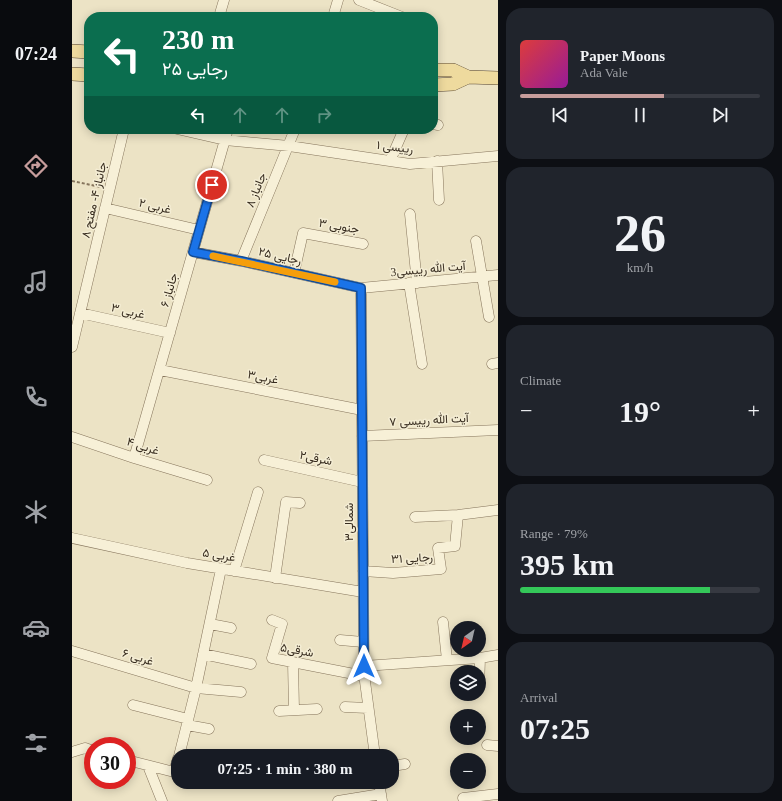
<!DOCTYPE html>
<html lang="en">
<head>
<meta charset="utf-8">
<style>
	:root { --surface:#171b24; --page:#20242c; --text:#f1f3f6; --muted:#9ea1a6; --line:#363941; --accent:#c79d9c }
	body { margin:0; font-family:"Times New Roman",Vazirmatn,serif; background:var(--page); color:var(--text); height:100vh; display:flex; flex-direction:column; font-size:15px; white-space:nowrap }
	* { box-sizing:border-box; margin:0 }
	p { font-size:13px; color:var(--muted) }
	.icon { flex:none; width:22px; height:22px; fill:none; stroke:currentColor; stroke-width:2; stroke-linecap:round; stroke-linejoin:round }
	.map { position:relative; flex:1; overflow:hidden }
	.panel { display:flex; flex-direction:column; gap:8px; padding:8px; background:#0d0f14; width:284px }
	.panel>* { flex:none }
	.top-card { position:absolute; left:12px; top:12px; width:354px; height:122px; border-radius:16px; box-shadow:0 2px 10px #0003; background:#0b6e4f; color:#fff; overflow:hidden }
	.needle { width:26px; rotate:214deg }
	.buttons { position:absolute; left:378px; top:621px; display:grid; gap:8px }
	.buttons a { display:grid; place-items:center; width:36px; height:36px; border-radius:50%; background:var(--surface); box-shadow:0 2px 10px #0003; font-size:20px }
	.speed { position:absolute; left:12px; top:737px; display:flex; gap:8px; font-size:20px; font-weight:700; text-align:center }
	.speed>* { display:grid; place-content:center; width:52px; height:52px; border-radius:50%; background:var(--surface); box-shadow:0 2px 10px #0003; line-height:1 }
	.speed .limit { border:6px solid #d22; background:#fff; color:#111 }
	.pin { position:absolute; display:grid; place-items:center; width:34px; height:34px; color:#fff; margin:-17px; border:2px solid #fff; border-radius:50%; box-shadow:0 1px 4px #0007 }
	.me { position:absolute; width:44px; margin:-22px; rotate:0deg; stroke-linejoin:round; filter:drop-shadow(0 0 3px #0008) }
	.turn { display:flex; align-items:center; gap:14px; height:84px; padding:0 12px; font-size:18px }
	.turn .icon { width:52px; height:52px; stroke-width:2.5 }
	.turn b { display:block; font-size:28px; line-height:34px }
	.lanes { display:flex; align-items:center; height:38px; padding:0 12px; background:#0003; justify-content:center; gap:20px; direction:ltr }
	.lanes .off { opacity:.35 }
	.big { font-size:30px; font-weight:700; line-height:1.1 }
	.panel .widget { flex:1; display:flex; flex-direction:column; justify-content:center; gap:6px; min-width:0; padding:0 14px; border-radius:16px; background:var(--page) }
	.panel .dial { align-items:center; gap:0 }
	.dial b { font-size:52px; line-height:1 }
	.song { display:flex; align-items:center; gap:12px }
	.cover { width:48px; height:48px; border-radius:6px; background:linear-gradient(135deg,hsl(0 70% 55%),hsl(300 70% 35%)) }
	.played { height:4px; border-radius:2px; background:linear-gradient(90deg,var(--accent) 60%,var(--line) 60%) }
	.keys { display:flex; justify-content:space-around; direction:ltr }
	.heat { display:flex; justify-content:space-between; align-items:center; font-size:22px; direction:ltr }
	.charge { height:6px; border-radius:3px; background:linear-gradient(90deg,#34c759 79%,var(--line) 0) }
	.trip { position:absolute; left:99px; top:749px; width:228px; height:40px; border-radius:16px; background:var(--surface); box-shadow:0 2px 10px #0003; font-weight:700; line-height:40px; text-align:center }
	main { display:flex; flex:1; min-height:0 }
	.tabs { display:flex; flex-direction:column; width:72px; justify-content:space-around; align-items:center; background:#090b0e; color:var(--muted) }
	.tabs .icon { width:28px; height:28px }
	.tabs .selected { color:var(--accent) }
	.tabs b { font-size:18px; color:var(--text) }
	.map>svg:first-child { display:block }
</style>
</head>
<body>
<main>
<nav class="tabs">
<b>07:24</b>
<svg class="icon selected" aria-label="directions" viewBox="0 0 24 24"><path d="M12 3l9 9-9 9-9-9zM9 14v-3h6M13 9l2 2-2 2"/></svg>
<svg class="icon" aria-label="music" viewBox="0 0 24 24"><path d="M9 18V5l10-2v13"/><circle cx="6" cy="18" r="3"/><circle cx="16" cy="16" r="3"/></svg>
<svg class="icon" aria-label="phone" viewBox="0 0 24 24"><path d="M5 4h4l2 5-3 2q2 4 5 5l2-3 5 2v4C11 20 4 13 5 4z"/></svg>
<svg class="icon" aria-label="climate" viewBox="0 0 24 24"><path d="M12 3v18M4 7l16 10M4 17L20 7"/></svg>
<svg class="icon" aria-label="car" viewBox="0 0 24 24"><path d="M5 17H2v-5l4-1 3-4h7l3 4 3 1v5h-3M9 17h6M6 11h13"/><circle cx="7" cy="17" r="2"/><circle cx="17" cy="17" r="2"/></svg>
<svg class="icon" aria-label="filters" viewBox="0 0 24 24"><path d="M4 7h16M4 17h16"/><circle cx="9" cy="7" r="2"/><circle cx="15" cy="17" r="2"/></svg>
</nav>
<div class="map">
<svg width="426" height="801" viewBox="0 0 426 801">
	<rect width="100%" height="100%" fill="#ece3c5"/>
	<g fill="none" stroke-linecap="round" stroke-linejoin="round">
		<g stroke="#86755c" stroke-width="11">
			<path id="minor" d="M287 0 330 17
				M147 17 152 0
				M261 17 266 0
				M361 124 366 125
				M105 129 153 140 217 146 338 164 426 156
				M318 161 332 129
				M365 161 367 200
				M33 208 127 230
				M338 214 345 283
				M404 241 417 317
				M121 252 169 261 289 288 426 275
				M169 261 223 129
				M222 273 231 233 291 244
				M337 283 350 364
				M289 288 292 674 303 756
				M8 313 98 333
				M0 347 52 129
				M420 364 426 363
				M88 370 290 410
				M290 436 426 430
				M0 437 62 458 135 480
				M62 458 156 129
				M192 460 290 482
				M343 517 386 515 426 510
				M0 538 115 563 291 592
				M162 571 186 492
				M291 571 321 573 369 569 366 548 383 546 386 515
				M203 578 214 502 228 503
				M200 620 210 624 200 658 292 676
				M371 622 375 660
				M138 624 159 628
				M268 640 291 642
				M0 651 124 688 169 692
				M131 654 179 664
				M221 662 222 710
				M292 666 408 658 426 655
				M407 688 408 658
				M61 705 116 719
				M273 707 296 708
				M207 711 245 709
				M115 725 137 729
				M415 745 426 746
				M0 752 13 748 21 751
				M107 756 124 688 149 569
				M55 760 102 772 106 758
				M76 766 90 801
				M320 766 333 764
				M307 782 310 801
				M391 798 426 794
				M266 801 309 794"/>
		</g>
		<g stroke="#544330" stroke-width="14">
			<path id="major" d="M0 51 17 52
				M361 70H381L396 77 426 78
				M0 74 17 75
				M361 85 381 84 396 77"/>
		</g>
		<path stroke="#86755c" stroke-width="2" stroke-dasharray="3 2" stroke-linecap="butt" d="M0 181 29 187"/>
		<use href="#minor" stroke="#f7f0d7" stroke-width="10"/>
		<use href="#major" stroke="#eeda9e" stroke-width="13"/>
	</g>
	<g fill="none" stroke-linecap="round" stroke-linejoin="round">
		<g stroke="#114b97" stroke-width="10">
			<path id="route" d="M140 185 121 252 169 261 289 288 292 666"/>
		</g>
		<use href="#route" stroke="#1a73e8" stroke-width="7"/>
		<path stroke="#f59e0b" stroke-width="7" d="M141 256 263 282"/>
	</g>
	<g text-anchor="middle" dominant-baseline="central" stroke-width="3" stroke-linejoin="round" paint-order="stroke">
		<g font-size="12" fill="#372c1f" stroke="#f4edd4">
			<text transform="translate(323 147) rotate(7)">رییسی ۱</text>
			<text transform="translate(184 190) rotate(-68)">جانباز ۸</text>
			<text transform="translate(22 200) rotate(-77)">جانباز ۴- مفتح ۸</text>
			<text transform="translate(83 206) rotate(13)">غربی ۲</text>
			<text transform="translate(267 226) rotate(10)">جنوبی ۳</text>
			<text transform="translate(208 256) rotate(13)">رجایی ۲۵</text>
			<text transform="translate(356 269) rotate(-5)">آیت الله رییسی3</text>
			<text transform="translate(97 290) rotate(-74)">جانباز ۶</text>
			<text transform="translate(56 311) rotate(13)">غربی ۳</text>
			<text transform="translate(191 377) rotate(11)">غربی۳</text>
			<text transform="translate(357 420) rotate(-3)">آیت الله رییسی ۷</text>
			<text transform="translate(71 446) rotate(18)">غربی ۴</text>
			<text transform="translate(244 458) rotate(12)">شرقی۲</text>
			<text transform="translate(277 522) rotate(-90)">شمالی۳</text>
			<text transform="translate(147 555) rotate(9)">غربی ۵</text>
			<text transform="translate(340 558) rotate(-3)">رجایی ۳۱</text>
			<text transform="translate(225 650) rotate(10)">شرقی۵</text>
			<text transform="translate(66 657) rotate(17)">غربی ۶</text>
		</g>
	</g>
</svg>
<div class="buttons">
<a><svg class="needle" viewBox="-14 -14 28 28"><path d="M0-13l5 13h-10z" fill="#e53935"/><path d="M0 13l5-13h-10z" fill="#9ea1a6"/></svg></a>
<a><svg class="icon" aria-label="layers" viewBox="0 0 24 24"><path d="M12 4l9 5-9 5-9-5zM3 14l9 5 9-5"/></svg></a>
<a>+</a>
<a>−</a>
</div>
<div class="speed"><div class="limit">30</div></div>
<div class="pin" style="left:140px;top:185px;background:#d93025"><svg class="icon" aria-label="arrive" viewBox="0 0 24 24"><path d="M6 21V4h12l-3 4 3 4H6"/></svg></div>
<svg class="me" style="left:292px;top:666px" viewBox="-20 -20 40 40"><path d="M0-17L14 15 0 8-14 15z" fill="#1a73e8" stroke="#fff" stroke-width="4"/></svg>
<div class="trip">07:25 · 1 min · 380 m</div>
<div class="top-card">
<div class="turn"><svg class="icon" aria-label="left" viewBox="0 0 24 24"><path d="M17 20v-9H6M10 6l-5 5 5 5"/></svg><div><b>230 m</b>رجایی ۲۵</div></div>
<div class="lanes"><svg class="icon" aria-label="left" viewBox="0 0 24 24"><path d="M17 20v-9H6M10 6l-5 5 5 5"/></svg><svg class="icon off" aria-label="ahead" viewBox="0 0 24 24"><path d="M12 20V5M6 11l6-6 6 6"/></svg><svg class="icon off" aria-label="ahead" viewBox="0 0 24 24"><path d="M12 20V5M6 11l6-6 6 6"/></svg><svg class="icon off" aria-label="right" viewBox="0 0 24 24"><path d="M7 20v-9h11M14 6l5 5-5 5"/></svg></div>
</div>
</div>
<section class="panel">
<div class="widget">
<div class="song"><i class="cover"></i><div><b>Paper Moons</b><p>Ada Vale</p></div></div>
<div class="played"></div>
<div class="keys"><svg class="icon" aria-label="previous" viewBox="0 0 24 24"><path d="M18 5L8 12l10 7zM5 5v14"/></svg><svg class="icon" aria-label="pause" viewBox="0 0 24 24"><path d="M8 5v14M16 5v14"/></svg><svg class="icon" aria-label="next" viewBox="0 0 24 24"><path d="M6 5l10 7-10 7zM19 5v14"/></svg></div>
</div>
<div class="widget dial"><b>26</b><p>km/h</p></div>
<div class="widget"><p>Climate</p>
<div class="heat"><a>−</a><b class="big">19°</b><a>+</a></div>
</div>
<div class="widget"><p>Range · 79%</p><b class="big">395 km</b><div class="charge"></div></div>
<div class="widget"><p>Arrival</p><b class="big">07:25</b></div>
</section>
</main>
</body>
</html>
